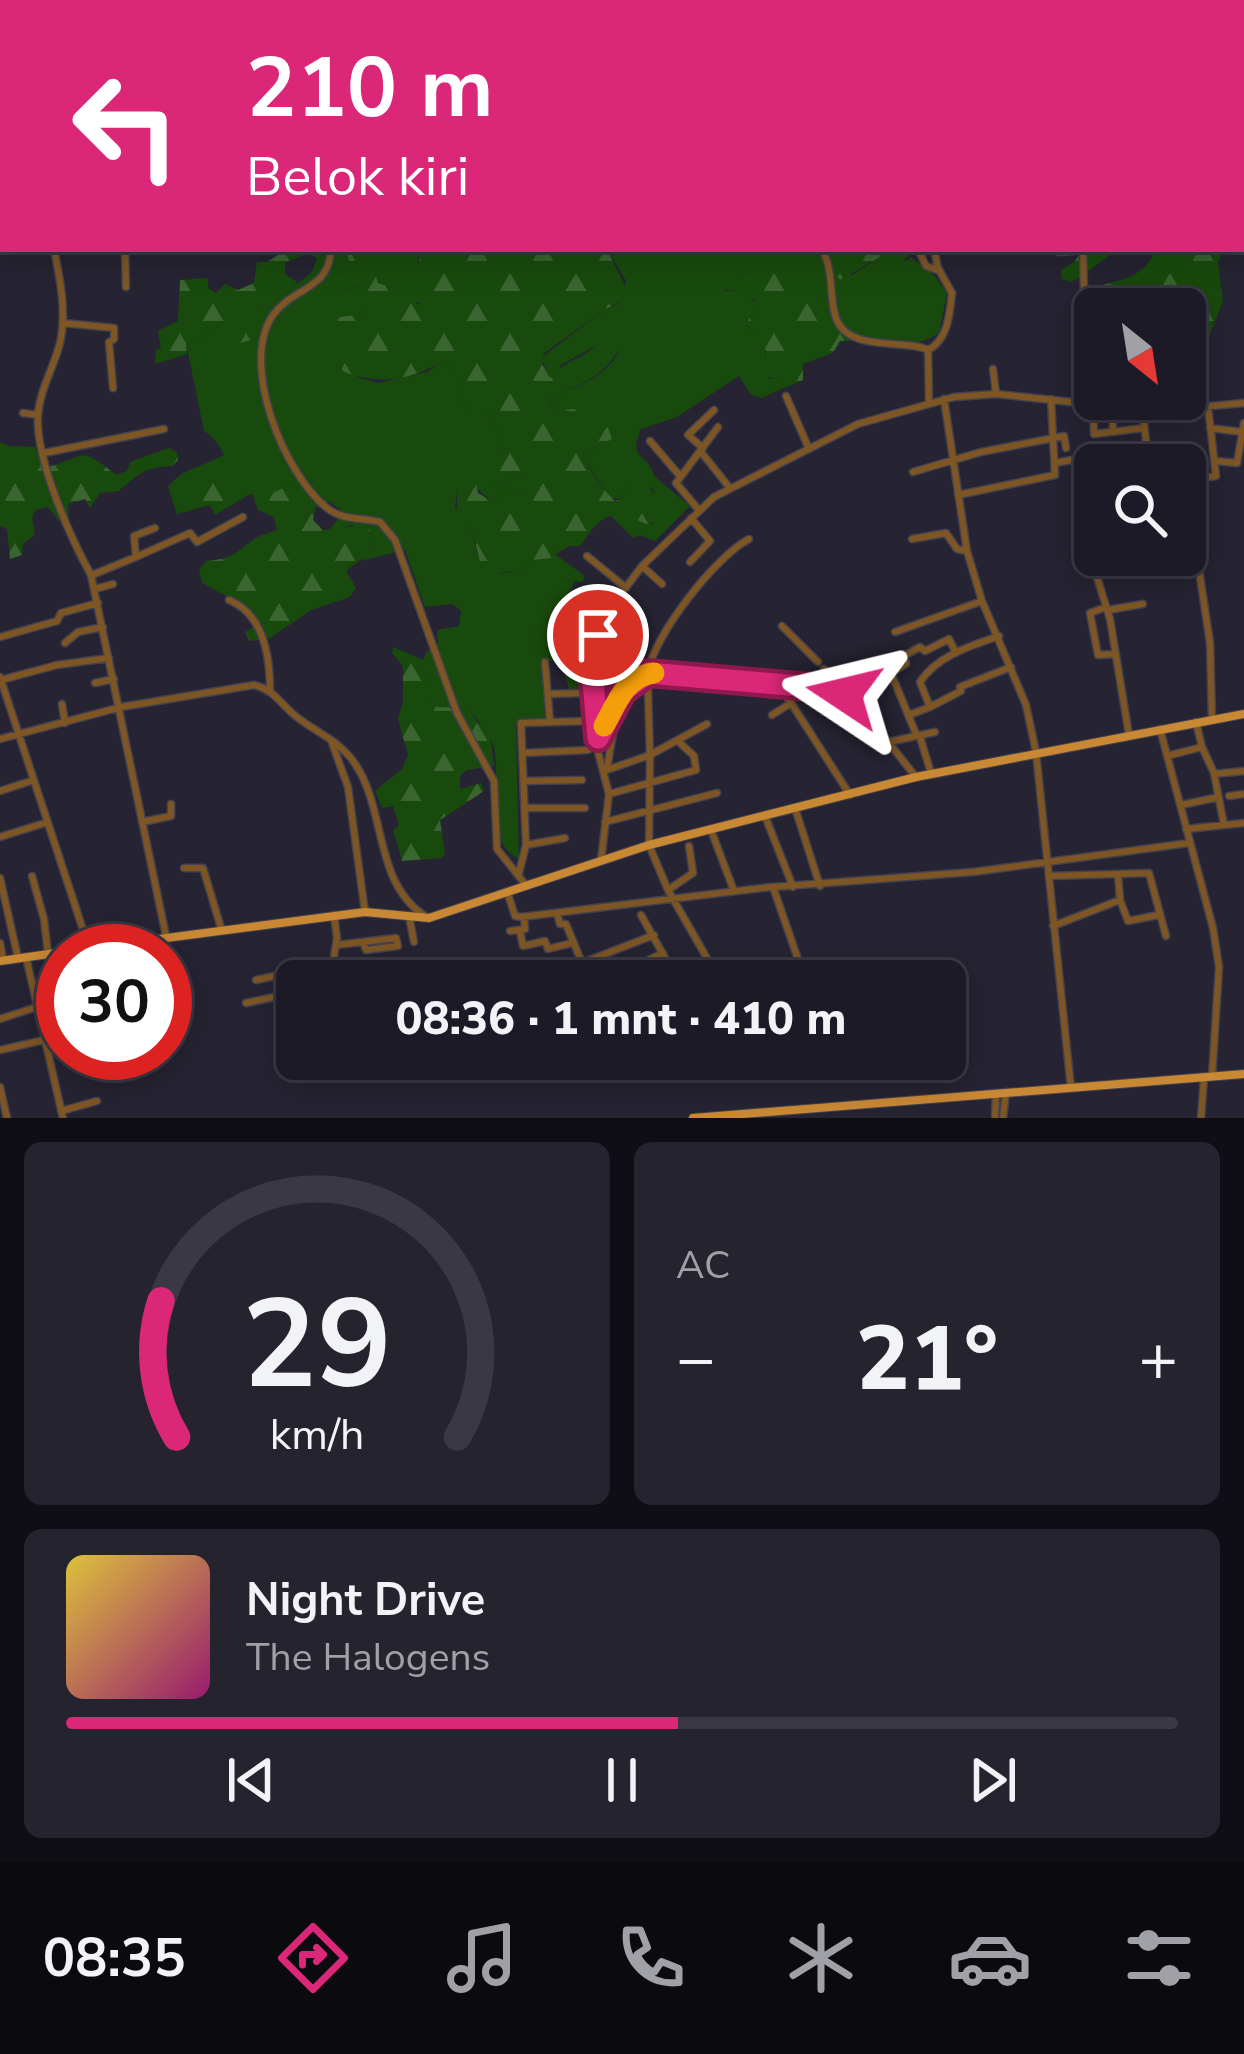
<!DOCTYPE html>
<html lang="id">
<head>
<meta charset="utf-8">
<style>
	:root { --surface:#1c1a26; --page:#25232e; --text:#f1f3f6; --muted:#a0a1a7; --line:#3a3843; --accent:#db2777 }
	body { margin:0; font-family:"Nunito Sans",sans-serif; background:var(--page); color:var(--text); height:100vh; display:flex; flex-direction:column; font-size:45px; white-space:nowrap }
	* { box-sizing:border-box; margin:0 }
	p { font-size:39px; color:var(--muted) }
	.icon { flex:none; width:66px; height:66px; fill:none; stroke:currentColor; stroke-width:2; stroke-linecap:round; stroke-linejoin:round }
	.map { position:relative; height:1118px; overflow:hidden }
	.panel { display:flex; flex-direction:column; gap:24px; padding:24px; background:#0f0e15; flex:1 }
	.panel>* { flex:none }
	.banner { position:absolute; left:0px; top:0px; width:1245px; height:252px; box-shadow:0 6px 30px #0003,0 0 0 3px var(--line); background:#db2777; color:#fff; overflow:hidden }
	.needle { width:78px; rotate:150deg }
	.fabs { position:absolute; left:1074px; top:288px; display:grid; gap:24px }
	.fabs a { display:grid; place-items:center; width:132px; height:132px; border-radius:18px; background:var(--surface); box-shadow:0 6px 30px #0003,0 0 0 3px var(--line); font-size:60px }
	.speed { position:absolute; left:36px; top:924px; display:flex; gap:24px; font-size:60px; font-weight:700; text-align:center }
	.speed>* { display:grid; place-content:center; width:156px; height:156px; border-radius:50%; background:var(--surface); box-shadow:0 6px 30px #0003,0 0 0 3px var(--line); line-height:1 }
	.speed .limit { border:18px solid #d22; background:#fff; color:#111 }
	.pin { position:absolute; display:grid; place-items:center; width:102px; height:102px; color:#fff; margin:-51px; border:6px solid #fff; border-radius:50%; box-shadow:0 3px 12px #0007 }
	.me { position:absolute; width:132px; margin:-66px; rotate:280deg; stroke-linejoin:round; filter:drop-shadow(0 0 9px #0008) }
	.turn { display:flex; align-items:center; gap:42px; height:252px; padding:0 48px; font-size:54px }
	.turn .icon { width:156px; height:156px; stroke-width:2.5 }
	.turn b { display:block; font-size:84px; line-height:102px }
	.big { font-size:90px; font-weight:800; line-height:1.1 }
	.panel .card { flex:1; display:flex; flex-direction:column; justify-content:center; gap:18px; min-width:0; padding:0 42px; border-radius:18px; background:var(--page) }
	.panel .dial { align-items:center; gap:0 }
	.dial svg { height:312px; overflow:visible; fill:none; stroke:var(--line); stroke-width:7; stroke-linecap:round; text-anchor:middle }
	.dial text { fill:var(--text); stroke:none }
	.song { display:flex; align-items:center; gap:36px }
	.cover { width:144px; height:144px; border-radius:18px; background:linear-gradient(135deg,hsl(50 70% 55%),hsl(320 70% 35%)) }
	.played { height:12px; border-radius:6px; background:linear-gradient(90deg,var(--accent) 55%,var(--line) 55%) }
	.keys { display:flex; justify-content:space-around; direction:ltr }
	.heat { display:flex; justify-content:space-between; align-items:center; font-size:66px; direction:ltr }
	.panel .tiles { flex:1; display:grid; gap:24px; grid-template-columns:1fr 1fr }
	.card:last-child { grid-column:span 2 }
	.trip { position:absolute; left:276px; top:960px; width:690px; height:120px; border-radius:18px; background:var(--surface); box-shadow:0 6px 30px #0003,0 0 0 3px var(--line); font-weight:800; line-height:120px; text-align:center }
	.tab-bar { display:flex; height:192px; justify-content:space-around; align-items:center; background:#0b0a0f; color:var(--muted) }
	.tab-bar .icon { width:84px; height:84px }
	.tab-bar .current { color:var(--accent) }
	.tab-bar b { font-size:54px; color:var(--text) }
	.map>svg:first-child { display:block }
</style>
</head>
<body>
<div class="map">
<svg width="1244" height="1118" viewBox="0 0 1244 1118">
	<defs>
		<pattern id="forest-firs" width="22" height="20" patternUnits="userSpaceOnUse" patternTransform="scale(3)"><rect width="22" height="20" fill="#194a0d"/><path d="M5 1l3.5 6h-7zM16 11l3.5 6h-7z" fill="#3a6430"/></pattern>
	</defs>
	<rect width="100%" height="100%" fill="#262332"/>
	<path fill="#194a0d" d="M323 0H551L550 3Z
		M321 249H346L350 267 329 278 338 291 366 285 367 308 358 315 357 377 378 383 427 372 441 362 453 365 466 410H481L494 417 502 457 491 484 520 477 524 480V490L490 500 476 488 457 490 455 508 470 524 477 554 501 574 519 570 533 560 556 555 585 576 582 582 575 581 565 600 564 617 576 632 572 652 587 658 586 690H569L561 659 542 663 545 719 516 723 519 859C482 842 502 781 494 748 490 731 478 722 468 708L438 707 426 701 427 683 420 667 426 653 438 642 437 630 459 626 461 611 452 604 425 607 405 550 360 561 370 551 372 534 352 525 328 532 343 512 329 501 315 508C310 496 306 488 293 484L271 494 249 482 253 493 238 501C226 476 231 448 204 431L186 343 263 311 312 272Z
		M359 249H422L418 258 428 298 424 304 413 302 407 292 378 283 372 263Z
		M607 249H829L833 271 852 275 882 256 907 261 911 257 935 276 947 293 939 333C910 353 873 341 842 331L834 300 806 290 800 269C769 269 744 263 724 291H736L758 303 746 325 764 345 769 379 784 378 786 387 762 398 751 395 739 376 677 417 641 429C627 461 649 453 654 476L690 506 655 541 640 535 633 538 609 514H622L653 524 655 493 650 483 634 481 624 489 621 499 610 498 581 454 611 439C598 421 579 408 555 411L548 403 551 398C574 388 616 374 620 344H599L561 365 550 379 541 358 604 310 620 303 626 281Z"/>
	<path fill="url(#forest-firs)" d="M551 0H946L550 3Z
		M281 249 321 250 318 258 306 254 285 263V274L298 283 263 311 252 340 236 344 224 331C210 331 200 339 186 343L187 354 155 364 156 350 161 348 158 331 178 321 180 280 207 278 209 289 216 293 225 284 238 290 254 283 257 262H267L281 253Z
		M346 249H359L372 263 378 283 407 292 418 305 427 299 423 294C427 279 414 261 422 249H607L630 297 604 310 543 354 542 364 550 378C561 363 576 361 591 350 604 341 603 331 621 326L626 328C617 371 587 382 551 398L548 404 555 411 574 409 608 428 612 439 581 454C589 467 602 490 615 501L621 499 624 489 641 471 652 478 651 490 664 501 663 518 647 524C609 508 603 513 580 546H569L550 558 533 560 519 570 484 576 470 524 457 514V490L450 475H474L478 493 490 500 524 490V480L519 477 491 484 487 480 502 457 494 417 481 410H466L453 365 441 362C410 381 378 385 344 372 332 354 326 334 340 317L358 315 367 308 363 297 365 285 338 291 329 284V278L350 267Z
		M829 249H914V252L895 267 889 266 882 256 840 280 833 271Z
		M1084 249H1123C1100 258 1092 272 1071 282L1062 279 1061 270 1074 262Z
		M1146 249H1224L1218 263 1223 301 1208 339 1177 296C1149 293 1124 309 1095 309L1093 314 1092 298 1096 287C1119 280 1146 277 1154 252Z
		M781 262 800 269 806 290 834 300 839 308 836 320 842 331 861 332 865 336 864 341H840L833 353 803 364V380L786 387 783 378 778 381 765 375 766 351 746 324 758 303 754 299 743 300 736 291 719 289C739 274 757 267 781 262Z
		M0 442 9 446 35 447 43 468C86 459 76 442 116 475L127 471 130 462 169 448 177 452 178 460 172 466C140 468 141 474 118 491L100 493 90 508 85 499 68 504 69 521H59L48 507 35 510 32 518 35 535 23 544 22 555 10 559 7 529 0 526Z
		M225 455 238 501 215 515 210 505 177 514 168 486 181 474Z
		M251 477 264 480 271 494 293 483 308 492 315 508 313 520 323 530 365 525 372 534 370 552 346 571 356 588 350 597 311 610 270 638 250 641 245 632 260 623C247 599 222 597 202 582L199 570 206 561C235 559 235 552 256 538 262 534 270 533 277 530L274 517 258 510 248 482Z
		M393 647 423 660 420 667 427 683V701L438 707 468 708 478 723 489 728 494 766 467 770 460 776V789L481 783 484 791 440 820 445 854 441 858 402 861 393 830 399 825 393 806 382 808 375 791 402 769 408 755 398 719 403 702V666L392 653Z"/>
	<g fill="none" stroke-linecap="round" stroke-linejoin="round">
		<g stroke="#44414f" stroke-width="9">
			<path id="minor" d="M73 0 74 3
				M161 0 162 3
				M214 0V3
				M0 198H3
				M54 249C60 278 67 313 60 343 54 367 40 389 38 415 35 458 70 537 91 575L166 936
				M125 249 126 287
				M331 249C329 291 294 286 273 315 239 364 284 474 327 508 343 521 361 517 380 522L395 540 457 713 494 781 497 849 525 884
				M822 249C834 272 829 292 835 315 845 354 907 338 928 350L929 402
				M918 249 926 266 940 271
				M1058 249 1059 252 1083 250
				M1083 249 1084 291 1095 347
				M63 323 114 328V339L109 342 113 388
				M928 350C948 340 950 313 952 293L938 268 934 249
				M993 369 996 394
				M786 396 809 449
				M944 399 967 551 982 601 1026 705 1036 752 1071 1088
				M1141 399 1149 465
				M1093 404 1094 434 1144 428
				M1112 407 1113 431
				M23 413 38 415
				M1210 428 1242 432
				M650 441 680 476
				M703 448 688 435 714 410
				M701 452 729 487
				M44 453 164 429
				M1216 461 1237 463 1244 423
				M1055 463 1106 454 1147 452
				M913 472 981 452 1064 436 1066 448
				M1185 480 1216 476 1208 406
				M958 495 1055 475 1051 399
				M698 509 676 483 718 427
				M1192 523 1210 643 1212 720
				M912 539 946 533 957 549 967 551
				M1088 548 1110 619 1129 735
				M587 556 625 587
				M136 557 190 533 197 542 243 517
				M690 562 710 541 691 518
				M642 566 662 584
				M92 575 136 557 134 536 155 528
				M95 589 113 584
				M229 600C263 614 270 656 270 690
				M1106 607 1090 613 1098 655 1116 654
				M1108 610 1143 604
				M782 626 818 662
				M895 632 982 601
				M0 637 57 621 61 613 98 603
				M65 643 78 632 103 627
				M545 662 550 722
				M648 672C654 635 716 556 749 539
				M0 677 89 948
				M1 680 57 665 109 658
				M95 683 114 679
				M779 684 850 795
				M822 689 824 669
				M550 694 581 693
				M62 704 65 723
				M930 707 961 691 960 687 1011 667
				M772 715 791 703
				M909 715 930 707 920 682C937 656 970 646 999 636
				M707 724 650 755 649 845 668 890 720 981
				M1160 729 1213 928 1219 967 1212 1077
				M916 734 891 673 906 664 904 656 920 647 925 651 949 639 956 653
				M920 737 931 773
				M598 738 623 691 648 673 779 684 844 694 861 708 916 777
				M0 739 121 707 254 685C275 690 281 705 298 718 315 731 336 740 350 757 388 803 371 881 425 916
				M888 742 935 732
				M332 743 348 787 365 912
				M1202 747 1214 773 1224 825
				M524 753 588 750
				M1167 756 1202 747 1196 722
				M607 769 616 715
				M604 771 650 755 648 690 642 677
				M1214 774 1244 771
				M526 781 582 780
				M0 791 31 781
				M609 794 696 770 694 756 679 742
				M1229 796 1244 794
				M1181 805 1219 797
				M525 808H585
				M795 808 820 886
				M765 816 793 887
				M142 822 171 816V804
				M605 822 717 793
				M1186 829 1244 823
				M711 830 734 891
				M0 837 45 823
				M526 845 565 838
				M601 860 609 794 597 748 592 670 598 635 615 602 642 566 714 497 858 424 954 397 996 394 1157 411 1244 403
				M184 868H203L221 928
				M519 873 526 845 521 723 588 721
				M32 876 44 919 48 954
				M1049 876 1117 874
				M0 878 18 958
				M668 890 693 873 689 846
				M507 891 515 916 521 917 771 887
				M557 913 560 924H566L582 963 654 935
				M641 915 678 981
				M1158 915 1128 921 1120 900 1118 874 1149 873 1166 936
				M409 916 414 942
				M1053 926 1120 900
				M510 931 525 929 524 917
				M520 931 523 946 545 941 548 949 572 943
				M363 942 366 950 398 946
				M0 943 3 960
				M336 945 396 938 398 946
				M26 957 63 1118
				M799 962 773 887 973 872 1189 843
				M624 972 663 953
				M256 980 332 964
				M330 981 337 938 334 915
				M705 981 717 975
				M246 1003 297 992
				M0 1019 37 1007
				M0 1050 44 1040
				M0 1087 7 1118
				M61 1111 97 1101
				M995 1118 996 1093
				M1003 1118 1006 1092
				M1201 1118 1204 1077"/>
		</g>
		<g stroke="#44414f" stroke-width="10">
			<path id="major" d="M67 951 365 912 429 918 649 845 916 777 1244 714
				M0 961 63 952
				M693 1118 1244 1074"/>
		</g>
		<use href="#minor" stroke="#7d5624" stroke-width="6"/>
		<use href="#major" stroke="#c98833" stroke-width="8"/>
	</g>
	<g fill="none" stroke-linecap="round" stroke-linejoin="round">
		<g stroke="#8e194d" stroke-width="30">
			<path id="route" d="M598 635 592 670 598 738 623 691 648 673 822 688 844 694"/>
		</g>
		<use href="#route" stroke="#db2777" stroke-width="21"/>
		<path stroke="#f59e0b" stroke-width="21" d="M604 726C616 704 626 676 654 673"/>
	</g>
</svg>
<div class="fabs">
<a><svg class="needle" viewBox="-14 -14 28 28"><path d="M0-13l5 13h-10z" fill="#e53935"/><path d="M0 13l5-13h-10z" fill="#a0a1a7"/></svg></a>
<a><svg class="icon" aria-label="search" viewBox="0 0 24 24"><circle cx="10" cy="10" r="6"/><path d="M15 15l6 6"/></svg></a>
</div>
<div class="speed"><div class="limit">30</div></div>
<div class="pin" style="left:598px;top:635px;background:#d93025"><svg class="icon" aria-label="arrive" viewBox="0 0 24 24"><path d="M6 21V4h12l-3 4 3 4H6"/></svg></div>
<svg class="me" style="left:844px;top:694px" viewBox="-20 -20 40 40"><path d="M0-17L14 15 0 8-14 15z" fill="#db2777" stroke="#fff" stroke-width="4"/></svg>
<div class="trip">08:36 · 1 mnt · 410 m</div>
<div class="banner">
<div class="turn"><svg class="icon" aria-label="left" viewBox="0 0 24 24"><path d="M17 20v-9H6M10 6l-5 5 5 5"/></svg><div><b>210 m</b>Belok kiri</div></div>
</div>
</div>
<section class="panel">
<div class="tiles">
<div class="card dial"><svg viewBox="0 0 100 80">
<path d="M14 69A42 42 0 1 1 86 69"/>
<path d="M14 69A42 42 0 0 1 10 34" stroke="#db2777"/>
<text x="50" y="56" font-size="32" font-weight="700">29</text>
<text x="50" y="72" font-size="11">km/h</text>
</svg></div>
<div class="card"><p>AC</p>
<div class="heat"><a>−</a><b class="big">21°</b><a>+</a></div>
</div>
<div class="card">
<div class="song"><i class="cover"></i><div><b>Night Drive</b><p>The Halogens</p></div></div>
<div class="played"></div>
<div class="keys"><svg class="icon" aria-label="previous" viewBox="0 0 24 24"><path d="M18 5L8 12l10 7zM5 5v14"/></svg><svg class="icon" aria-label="pause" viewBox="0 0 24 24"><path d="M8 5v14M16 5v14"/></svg><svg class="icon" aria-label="next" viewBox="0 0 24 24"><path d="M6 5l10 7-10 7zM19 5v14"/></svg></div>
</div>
</div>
</section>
<nav class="tab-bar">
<b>08:35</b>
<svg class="icon current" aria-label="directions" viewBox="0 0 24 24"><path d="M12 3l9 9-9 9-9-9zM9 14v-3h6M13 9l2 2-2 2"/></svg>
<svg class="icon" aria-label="music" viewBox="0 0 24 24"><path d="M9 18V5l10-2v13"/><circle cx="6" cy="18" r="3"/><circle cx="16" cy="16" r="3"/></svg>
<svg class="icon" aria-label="phone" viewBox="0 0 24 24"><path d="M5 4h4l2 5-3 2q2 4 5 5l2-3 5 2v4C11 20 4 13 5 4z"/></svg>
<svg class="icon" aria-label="climate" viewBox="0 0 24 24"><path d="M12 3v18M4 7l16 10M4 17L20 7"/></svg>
<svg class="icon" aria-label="car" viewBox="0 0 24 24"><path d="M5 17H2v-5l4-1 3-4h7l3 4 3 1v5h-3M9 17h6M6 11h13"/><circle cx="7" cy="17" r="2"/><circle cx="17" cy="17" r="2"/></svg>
<svg class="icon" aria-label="filters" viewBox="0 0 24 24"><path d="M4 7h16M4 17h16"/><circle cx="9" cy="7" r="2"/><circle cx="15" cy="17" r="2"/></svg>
</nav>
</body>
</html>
